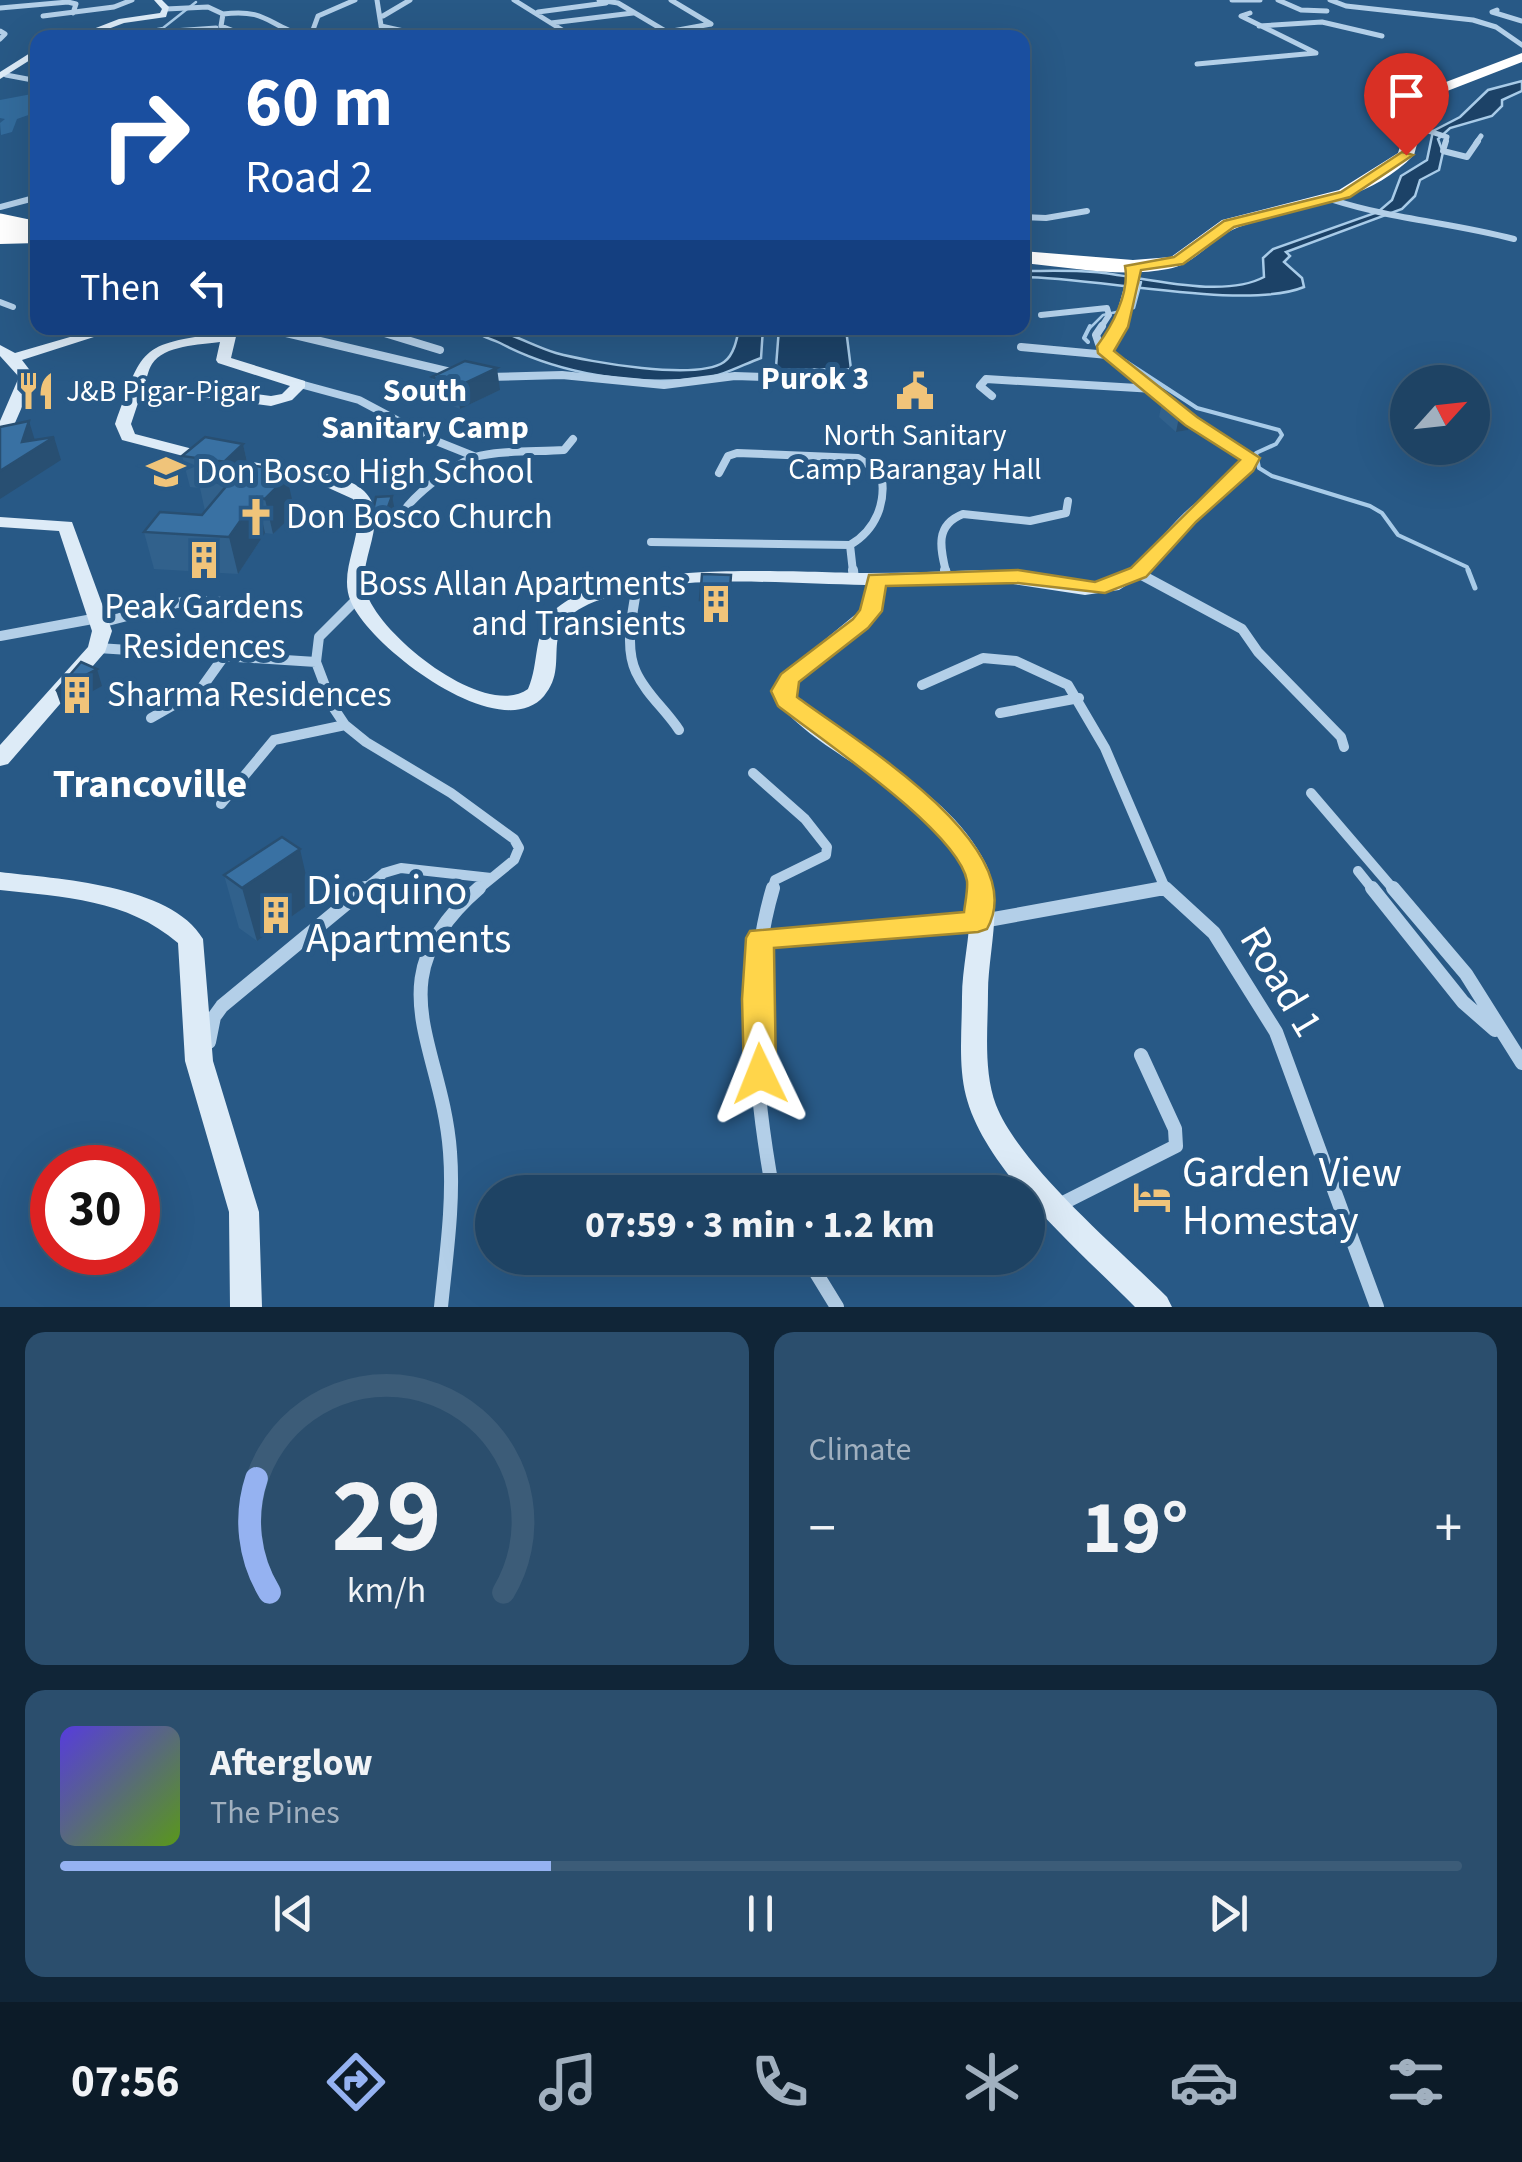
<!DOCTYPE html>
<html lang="en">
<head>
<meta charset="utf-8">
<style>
	:root { --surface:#1e4364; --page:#2b4e6d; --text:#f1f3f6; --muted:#a1b0bf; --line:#3c5c78; --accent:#95b2f1 }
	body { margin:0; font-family:"Source Sans 3",sans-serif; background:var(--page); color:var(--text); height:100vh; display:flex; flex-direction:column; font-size:38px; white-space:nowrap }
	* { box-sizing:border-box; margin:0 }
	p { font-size:32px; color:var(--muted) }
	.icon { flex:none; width:55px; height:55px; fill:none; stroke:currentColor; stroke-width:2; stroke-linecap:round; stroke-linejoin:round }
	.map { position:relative; height:1307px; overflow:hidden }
	.panel { display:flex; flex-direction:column; gap:25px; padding:25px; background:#102537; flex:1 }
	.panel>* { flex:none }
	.banner { position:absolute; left:30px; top:30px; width:1000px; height:305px; border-radius:20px; box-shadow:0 10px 40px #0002,0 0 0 2px var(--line); background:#1a4fa0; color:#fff; overflow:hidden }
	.needle { width:65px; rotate:63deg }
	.controls { position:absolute; left:1390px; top:365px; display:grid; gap:20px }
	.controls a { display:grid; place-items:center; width:100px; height:100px; border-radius:50%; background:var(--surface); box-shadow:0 10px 40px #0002,0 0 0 2px var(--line); font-size:50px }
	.speed { position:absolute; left:30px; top:1145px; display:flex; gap:20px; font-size:50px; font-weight:700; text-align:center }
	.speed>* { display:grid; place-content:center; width:130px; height:130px; border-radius:50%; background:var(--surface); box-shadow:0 10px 40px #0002,0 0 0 2px var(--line); line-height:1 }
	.speed .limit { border:15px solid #d22; background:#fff; color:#111 }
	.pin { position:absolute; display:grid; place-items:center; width:85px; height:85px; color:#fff; margin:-102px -42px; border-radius:50% 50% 50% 0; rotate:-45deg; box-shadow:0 0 10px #0007 }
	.pin .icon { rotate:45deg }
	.me { position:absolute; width:110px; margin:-55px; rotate:358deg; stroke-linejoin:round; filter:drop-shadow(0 0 8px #0008) }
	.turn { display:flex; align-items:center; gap:35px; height:210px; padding:0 50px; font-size:45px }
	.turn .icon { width:130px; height:130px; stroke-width:2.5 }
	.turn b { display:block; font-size:70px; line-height:85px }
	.then { display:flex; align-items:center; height:95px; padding:0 50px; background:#0003; gap:20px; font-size:38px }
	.big { font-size:75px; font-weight:700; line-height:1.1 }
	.panel .tile { flex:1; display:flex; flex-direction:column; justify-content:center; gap:15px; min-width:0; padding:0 35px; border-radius:20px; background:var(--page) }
	.panel .dial { align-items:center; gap:0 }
	.dial svg { height:260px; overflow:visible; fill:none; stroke:var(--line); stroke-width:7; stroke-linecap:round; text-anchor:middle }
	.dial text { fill:var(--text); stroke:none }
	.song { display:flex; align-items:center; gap:30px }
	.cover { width:120px; height:120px; border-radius:15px; background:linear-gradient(135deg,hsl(250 70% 55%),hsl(90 70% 35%)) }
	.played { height:10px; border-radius:5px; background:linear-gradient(90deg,var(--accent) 35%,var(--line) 35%) }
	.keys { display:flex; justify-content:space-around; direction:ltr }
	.heat { display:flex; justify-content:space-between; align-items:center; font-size:55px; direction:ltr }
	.panel .tiles { flex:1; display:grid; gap:25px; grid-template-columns:1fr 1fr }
	.tile:last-child { grid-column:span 2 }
	.trip { position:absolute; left:475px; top:1175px; width:570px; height:100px; border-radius:50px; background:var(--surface); box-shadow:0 10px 40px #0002,0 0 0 2px var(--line); font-weight:700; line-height:100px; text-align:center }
	.tabs { display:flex; height:160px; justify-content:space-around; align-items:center; background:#0c1b28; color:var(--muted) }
	.tabs .icon { width:70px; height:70px }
	.tabs .current { color:var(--accent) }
	.tabs b { font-size:45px; color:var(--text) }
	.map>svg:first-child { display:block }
</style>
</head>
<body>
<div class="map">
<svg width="1522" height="1307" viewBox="0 0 1522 1307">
	<rect width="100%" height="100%" fill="#285986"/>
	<path fill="#336c9d" d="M37 93V112L17 119 12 132 1 135 0 123 5 119 0 118V100Z"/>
	<path fill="#1c4267" stroke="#a8cbe8" stroke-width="2.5" d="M1522 81V91L1502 100V106L1492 116 1450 128 1438 139 1443 152 1439 170 1420 180 1415 196 1402 209 1286 252 1290 256 1284 262 1302 278 1304 287C1246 311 1094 277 1023 277V271C1046 271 1070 270 1094 272 1142 276 1221 300 1264 277L1263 258 1273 249 1378 212 1392 200 1401 176 1427 160 1433 131 1460 117 1488 90Z
		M475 328C503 327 529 345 556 353 589 362 696 381 724 362 734 355 737 339 739 328H763L761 358C742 365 723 376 703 378 638 387 559 374 500 343 490 338 481 338 475 328Z
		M779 328 846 329 851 369 779 370 776 367Z"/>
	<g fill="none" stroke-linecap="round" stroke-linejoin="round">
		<path stroke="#a8cbe8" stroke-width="2.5" d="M128 35 163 28 196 2
			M33 182 38 179
			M1089 329 1103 315 1134 308 1141 282"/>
		<path stroke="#a8cbe8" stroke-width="4" d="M1088 342 1084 338 1090 326
			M1125 361 1197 408 1279 430 1282 435 1276 444 1256 453 1259 468 1272 476 1370 506 1382 513 1398 535 1467 567 1469 572"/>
		<path stroke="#a8cbe8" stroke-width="5" d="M1468 570 1475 588"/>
		<path stroke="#b3cfe8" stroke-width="5" d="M377 0 383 38
			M514 0 575 38
			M599 0 618 3 677 38
			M671 0 711 24
			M1232 0H1260
			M1278 0 1301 10 1327 11
			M1330 0 1346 6 1473 20 1496 27 1522 45
			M0 8 68 2 76 4 73 13
			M166 9 208 7 223 14 221 26 239 33 237 38
			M1497 10 1492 12 1522 21
			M538 12 606 3
			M223 14C271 8 268 29 310 36
			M43 16 114 7 132 0
			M383 16 410 0
			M551 23 633 13
			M381 26 435 38
			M1259 26 1322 22 1382 36
			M0 31 5 34 0 39
			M173 31 216 28
			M667 32 711 24
			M310 38 318 16 355 0
			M644 38 669 35
			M1197 64 1316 53 1241 16 1250 13
			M6 75 38 81
			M1401 122 1447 137 1445 143
			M1476 143 1481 136"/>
		<path stroke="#b3cfe8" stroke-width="6" d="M1446 141 1443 151 1467 157 1478 141
			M1333 200C1392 219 1454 223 1514 239
			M0 207 38 197
			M1022 217 1046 218 1087 211
			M0 302 13 307
			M1041 315 1107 308 1109 315 1100 329"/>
		<path stroke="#b3cfe8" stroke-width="8" d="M1102 326 1096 335 1099 344 1105 346
			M265 328 455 373
			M368 328 440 350
			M1021 347 1108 355
			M487 377 562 375 664 385 735 376 765 377
			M300 384 359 400 436 441 476 457
			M992 396 980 386 986 379 1154 389
			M397 523C406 499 451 466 475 457 497 450 540 452 564 450L573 439
			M651 542 850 545C876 530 887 502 881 473L858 458 737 453 728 456 719 473
			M850 545 853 572
			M946 572C940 547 935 525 963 514L1030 521 1066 513 1068 501"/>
		<path stroke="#b3cfe8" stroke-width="10" d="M853 570 854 579
			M945 570 947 577
			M1138 573 1242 629 1258 652 1341 737 1344 747
			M637 585C633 612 624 646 636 672 646 694 666 710 679 730
			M357 599 319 637 316 662 333 707 345 725 366 742 451 793 514 839 519 848 514 860 476 891
			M100 623 189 600 290 606
			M0 636 98 618
			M98 648 316 662
			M922 685 983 658 1016 661 1068 685 1105 748 1165 888
			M1000 713 1079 698
			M151 718 200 690 225 655
			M753 773 805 819 827 847 826 855 775 880 772 891
			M1311 793 1395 891
			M221 804 274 740 345 725
			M1358 871 1374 891
			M362 891 384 873 401 868 491 878
			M1150 891H1169"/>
		<path stroke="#b3cfe8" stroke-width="14" d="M773 888C744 986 755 1093 773 1192
			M1165 888 1214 933 1276 1032 1377 1307
			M1372 888 1463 1002 1495 1030
			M1393 888 1466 974 1522 1063
			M760 938 977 922 1164 888
			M209 1042 214 1017 222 1006 365 888
			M1059 1205 1176 1146 1175 1129 1141 1055
			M807 1258 837 1307
			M441 1307C446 1256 454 1204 450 1152 442 1043 373 979 479 888"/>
		<path fill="#ddebf7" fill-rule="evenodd" d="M154 0H162L169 7 166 17 124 23 84 38H70L119 19 160 13 162 9Z
			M38 48V55L0 79V72Z
			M1133 262 1138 263C1147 285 1126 328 1112 346L1113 351 1197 418 1256 456 1258 459 1253 471 1196 521 1152 569 1119 590 1085 595 1000 582 885 584 878 615 798 682 794 696C855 753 947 786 986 864 1004 901 988 953 988 992 988 1028 983 1070 996 1105 1020 1166 1119 1249 1167 1297L1172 1307H1135C1081 1252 985 1171 966 1096 958 1064 962 1030 962 997 962 957 979 907 964 868 933 790 822 762 773 697L782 675 862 609 866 585C788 584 682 573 608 597 527 622 575 660 544 696 500 747 370 647 351 602 336 568 369 532 353 499L322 485 253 472 245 467 253 462C281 467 344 471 364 491 391 517 359 557 365 588 374 632 485 721 528 689 540 662 532 634 554 611 607 558 796 573 869 573 907 573 946 571 984 570 1030 571 1088 600 1129 570 1150 554 1165 531 1184 513 1202 496 1228 482 1241 461L1185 424 1099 353 1098 346 1113 326 1128 273 1126 266Z
			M101 328H122L22 360 35 377 8 439 0 444V421L19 377 0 356V345L15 353Z
			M224 328H238L231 358 305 381V387L292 400 271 406 211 398 140 397 131 424 135 434 216 455V461L210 463 122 440 115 424C143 348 138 344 223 333ZM220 342 216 360 218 363 290 386 282 394 271 396 211 388H144C146 381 148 370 152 364 164 345 200 345 220 342Z
			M0 517 72 522 112 631 105 652 8 764 0 766V745L88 647 92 631 59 531 0 527Z
			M0 872C56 879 171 884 203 939L213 1061 259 1212 262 1307H230L229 1212 185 1061 178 943C127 899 63 897 0 890Z"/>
		<path fill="#fff" fill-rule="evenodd" d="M1522 53V62L1406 107 1402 112 1419 137 1414 155C1365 205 1301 205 1239 227 1213 236 1197 264 1168 269 1121 278 1069 267 1022 263V251L1133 260 1171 257 1222 220 1339 190 1398 153 1403 137 1386 112 1396 101Z
			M38 231V243L0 244V232Z"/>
		<path stroke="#fff" stroke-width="19" d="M0 223 38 231"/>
	</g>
	<path fill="#31618c" d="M432 377 500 390 460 409 435 398Z
		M1162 403 1191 416 1188 430 1176 432 1159 417Z
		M243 444 248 465 277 469 295 513 273 534 265 533 238 574 154 569 144 532 202 515 205 511 200 488 190 487 182 456Z
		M376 497 395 511 390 526H376L373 511Z
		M731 575 730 617H700V600Z
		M224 875 312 902 257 941 239 928Z"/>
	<path fill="#284f72" d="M497 368 500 390 460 409 457 387Z
		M1191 416 1188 430 1176 432 1179 417Z
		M29 421 36 444 54 437 61 460 0 499V471L22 442Z
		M243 444 250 475 222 463Z
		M277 469 280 484 287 477 295 513 273 534 265 499 271 475Z
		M392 496 395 511 390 526 387 510Z
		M257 497 265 533 238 574 229 537Z
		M97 669 102 686 62 708 56 691Z
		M300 849 312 902 257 941 242 888Z"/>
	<path fill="#3971a3" stroke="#284f72" stroke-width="2.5" d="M465 361 497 368 457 387 432 377Z
		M1172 401 1191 416 1179 417 1162 403Z
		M29 421 22 442 54 437 0 471V427Z
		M205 437 243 444 224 462 182 456Z
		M219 461 277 469 271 475 287 477 265 499 257 497 229 537 144 532 160 512 202 515 228 484 198 479Z
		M392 496 387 510 373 511 376 497Z
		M702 574 731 575 729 601 700 600Z
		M81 662 97 669 56 691Z
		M282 837 300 849 242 888 224 875Z"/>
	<path fill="#ffd54a" stroke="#a68a30" stroke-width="2.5" d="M1402 152 1413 155 1350 197 1234 227 1183 264 1141 270 1128 327 1114 351 1197 417 1260 458 1253 471 1196 522 1146 577 1105 593 1018 583 886 586 882 611 868 628 799 682 797 697C851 738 1034 846 987 929L978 932 774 948 776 1074 771 1082 760 1086 749 1082 744 1074 742 999 746 938 750 931 964 912C965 903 968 890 967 881 958 831 820 739 778 706L771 691 781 674 853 619 860 610 869 575 1018 570 1095 582 1131 568 1240 460 1185 425 1098 353 1097 346C1112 326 1130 293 1125 266L1174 257 1224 221 1341 192Z"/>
	<defs>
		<g id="restaurant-bare" transform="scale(3)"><path d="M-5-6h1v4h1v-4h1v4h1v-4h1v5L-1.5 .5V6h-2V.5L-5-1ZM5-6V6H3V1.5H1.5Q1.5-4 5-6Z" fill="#f0c47a" stroke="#285986" stroke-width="2.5" paint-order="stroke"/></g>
		<g id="civic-bare" transform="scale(3)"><path d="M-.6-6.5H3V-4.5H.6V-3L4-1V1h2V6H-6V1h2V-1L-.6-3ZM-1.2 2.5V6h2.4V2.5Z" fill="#f0c47a" stroke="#285986" stroke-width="2.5" paint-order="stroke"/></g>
		<g id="school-bare" transform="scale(3)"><path d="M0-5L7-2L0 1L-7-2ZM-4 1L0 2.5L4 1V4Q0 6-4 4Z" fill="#f0c47a" stroke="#285986" stroke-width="2.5" paint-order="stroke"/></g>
		<g id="church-bare" transform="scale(3)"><path d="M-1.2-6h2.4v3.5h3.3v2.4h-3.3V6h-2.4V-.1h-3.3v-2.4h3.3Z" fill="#f0c47a" stroke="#285986" stroke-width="2.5" paint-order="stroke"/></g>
		<g id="building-bare" transform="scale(3)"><path d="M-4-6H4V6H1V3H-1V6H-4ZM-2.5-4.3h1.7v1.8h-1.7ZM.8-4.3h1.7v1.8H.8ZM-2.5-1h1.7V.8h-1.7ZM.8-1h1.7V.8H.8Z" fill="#f0c47a" stroke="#285986" stroke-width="2.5" paint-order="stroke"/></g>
		<g id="hotel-bare" transform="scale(3)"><path d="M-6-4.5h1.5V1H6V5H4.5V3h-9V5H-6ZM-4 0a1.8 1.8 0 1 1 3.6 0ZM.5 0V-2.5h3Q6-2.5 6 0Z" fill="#f0c47a" stroke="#285986" stroke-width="2.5" paint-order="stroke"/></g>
	</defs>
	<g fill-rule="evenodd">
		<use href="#restaurant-bare" x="36" y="391"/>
		<use href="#civic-bare" x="915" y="391"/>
		<use href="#school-bare" x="166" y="472"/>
		<use href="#church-bare" x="256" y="517"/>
		<use href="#building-bare" x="204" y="560"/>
		<use href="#building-bare" x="716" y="604"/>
		<use href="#building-bare" x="77" y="695"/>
		<use href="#building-bare" x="276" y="915"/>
		<use href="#hotel-bare" x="1152" y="1197"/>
	</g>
	<g text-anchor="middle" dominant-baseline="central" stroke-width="10" stroke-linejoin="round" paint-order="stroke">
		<g font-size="30" fill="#fff" stroke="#285986" text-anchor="start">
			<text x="66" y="391">J&amp;B Pigar-Pigar</text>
			<text x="915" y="435" text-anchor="middle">North Sanitary<tspan x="915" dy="34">Camp Barangay Hall</tspan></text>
		</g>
		<g font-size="32" font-weight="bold" fill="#fff" stroke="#285986">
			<text x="815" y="379">Purok 3</text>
		</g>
		<g font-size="32" font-weight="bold" fill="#fff" stroke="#285986">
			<text x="425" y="391">South<tspan x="425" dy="37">Sanitary Camp</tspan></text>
		</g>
		<g font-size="35" fill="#fff" stroke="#285986" text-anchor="start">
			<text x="196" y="472">Don Bosco High School</text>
			<text x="286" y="517">Don Bosco Church</text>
			<text x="686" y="584" text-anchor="end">Boss Allan Apartments<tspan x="686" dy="40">and Transients</tspan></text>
			<text x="204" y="607" text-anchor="middle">Peak Gardens<tspan x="204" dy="40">Residences</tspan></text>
			<text x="107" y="695">Sharma Residences</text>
		</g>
		<g font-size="40" font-weight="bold" fill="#fff" stroke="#285986">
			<text x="150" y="784">Trancoville</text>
		</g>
		<g font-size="42" fill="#fff" stroke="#285986" text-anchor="start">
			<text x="306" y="891">Dioquino<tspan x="306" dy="48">Apartments</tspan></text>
			<text x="1182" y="1173">Garden View<tspan x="1182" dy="48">Homestay</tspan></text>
		</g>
		<g font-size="42" fill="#fff" stroke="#285986">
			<text transform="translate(1281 982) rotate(59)">Road 1</text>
		</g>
	</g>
</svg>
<div class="controls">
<a><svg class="needle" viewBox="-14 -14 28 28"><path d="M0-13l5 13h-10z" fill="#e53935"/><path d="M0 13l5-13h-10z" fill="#a1b0bf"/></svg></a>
</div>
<div class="speed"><div class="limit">30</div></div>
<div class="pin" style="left:1406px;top:155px;background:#d93025"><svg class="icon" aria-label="arrive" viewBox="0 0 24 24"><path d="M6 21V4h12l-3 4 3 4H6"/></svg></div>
<svg class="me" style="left:760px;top:1074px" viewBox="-20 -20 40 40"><path d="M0-17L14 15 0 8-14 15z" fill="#ffd54a" stroke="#fff" stroke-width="4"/></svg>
<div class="trip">07:59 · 3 min · 1.2 km</div>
<div class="banner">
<div class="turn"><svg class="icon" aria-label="right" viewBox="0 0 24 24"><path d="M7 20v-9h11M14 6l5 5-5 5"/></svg><div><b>60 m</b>Road 2</div></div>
<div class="then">Then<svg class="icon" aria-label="left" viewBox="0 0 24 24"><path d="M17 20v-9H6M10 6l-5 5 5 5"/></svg></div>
</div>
</div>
<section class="panel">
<div class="tiles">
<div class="tile dial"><svg viewBox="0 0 100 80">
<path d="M14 69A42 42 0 1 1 86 69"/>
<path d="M14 69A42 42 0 0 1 10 34" stroke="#95b2f1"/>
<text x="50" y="56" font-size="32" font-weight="700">29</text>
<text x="50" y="72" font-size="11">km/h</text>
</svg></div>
<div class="tile"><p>Climate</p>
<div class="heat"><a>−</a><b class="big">19°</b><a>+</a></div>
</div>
<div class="tile">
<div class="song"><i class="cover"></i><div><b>Afterglow</b><p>The Pines</p></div></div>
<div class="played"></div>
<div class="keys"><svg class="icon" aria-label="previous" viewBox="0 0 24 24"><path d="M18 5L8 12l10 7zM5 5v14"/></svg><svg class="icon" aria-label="pause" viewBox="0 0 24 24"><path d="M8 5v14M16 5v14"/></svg><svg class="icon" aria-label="next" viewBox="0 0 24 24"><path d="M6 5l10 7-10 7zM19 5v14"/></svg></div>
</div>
</div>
</section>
<nav class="tabs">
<b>07:56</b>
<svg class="icon current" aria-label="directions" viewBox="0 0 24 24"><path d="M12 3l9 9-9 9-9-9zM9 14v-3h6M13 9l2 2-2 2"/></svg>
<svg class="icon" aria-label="music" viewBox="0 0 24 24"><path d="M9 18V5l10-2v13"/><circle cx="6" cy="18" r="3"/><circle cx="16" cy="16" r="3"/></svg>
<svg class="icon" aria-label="phone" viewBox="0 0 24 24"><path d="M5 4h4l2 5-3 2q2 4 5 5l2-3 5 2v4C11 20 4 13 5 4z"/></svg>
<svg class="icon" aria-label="climate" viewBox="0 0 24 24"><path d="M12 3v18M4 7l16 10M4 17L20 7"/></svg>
<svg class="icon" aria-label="car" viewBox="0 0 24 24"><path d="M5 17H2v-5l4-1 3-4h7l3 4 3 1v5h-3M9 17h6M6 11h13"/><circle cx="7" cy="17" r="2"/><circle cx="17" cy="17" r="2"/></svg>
<svg class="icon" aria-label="filters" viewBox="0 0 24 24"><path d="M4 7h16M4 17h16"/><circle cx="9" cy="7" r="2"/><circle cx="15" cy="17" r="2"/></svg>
</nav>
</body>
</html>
